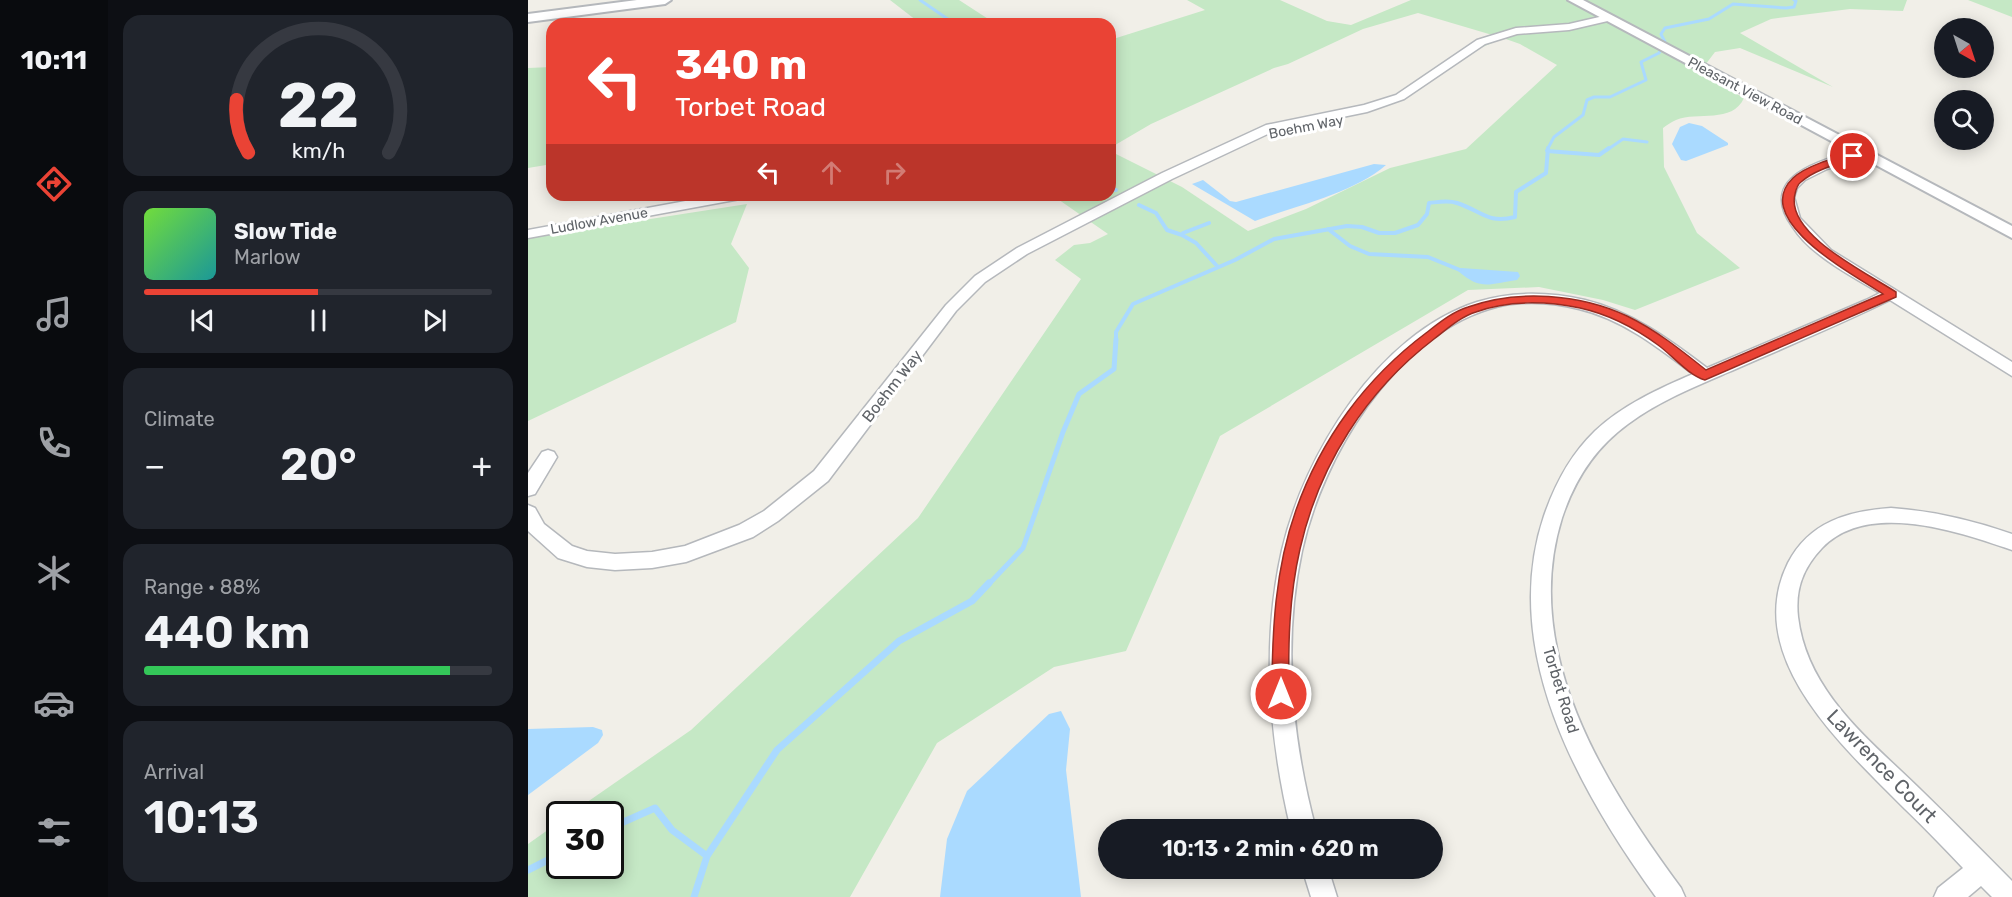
<!DOCTYPE html>
<html lang="en">
<head>
<meta charset="utf-8">
<style>
	:root { --surface:#171b24; --page:#20242c; --text:#f1f3f6; --muted:#9ea1a6; --line:#363941; --accent:#ea4335 }
	body { margin:0; font-family:Rubik,sans-serif; background:var(--page); color:var(--text); height:100vh; display:flex; flex-direction:column; font-size:22px; white-space:nowrap }
	* { box-sizing:border-box; margin:0 }
	p { font-size:20px; color:var(--muted) }
	.icon { flex:none; width:33px; height:33px; fill:none; stroke:currentColor; stroke-width:2; stroke-linecap:round; stroke-linejoin:round }
	.map { position:relative; flex:1; overflow:hidden }
	.panel { display:flex; flex-direction:column; gap:15px; padding:15px; background:#0d0f14; width:420px }
	.panel>* { flex:none }
	.guide { position:absolute; left:18px; top:18px; width:570px; height:183px; border-radius:18px; box-shadow:0 3px 15px #0003; background:#ea4335; color:#fff; overflow:hidden }
	.needle { width:39px; rotate:141deg }
	.tools { position:absolute; left:1406px; top:18px; display:grid; gap:12px }
	.tools a { display:grid; place-items:center; width:60px; height:60px; border-radius:50%; background:var(--surface); box-shadow:0 3px 15px #0003; font-size:30px }
	.speed { position:absolute; left:18px; top:801px; display:flex; gap:12px; font-size:30px; font-weight:700; text-align:center }
	.speed>* { display:grid; place-content:center; width:78px; height:78px; border-radius:50%; background:var(--surface); box-shadow:0 3px 15px #0003; line-height:1 }
	.speed .limit { border:3px solid #111; border-radius:9px; background:#fff; color:#111 }
	.pin { position:absolute; display:grid; place-items:center; width:51px; height:51px; color:#fff; margin:-26px; border:3px solid #fff; border-radius:50%; box-shadow:0 2px 6px #0007 }
	.me { position:absolute; width:66px; margin:-33px; rotate:0deg; stroke-linejoin:round; filter:drop-shadow(0 0 4px #0008) }
	.turn { display:flex; align-items:center; gap:21px; height:126px; padding:0 30px; font-size:27px }
	.turn .icon { width:78px; height:78px; stroke-width:2.5 }
	.turn b { display:block; font-size:42px; line-height:51px }
	.lanes { display:flex; align-items:center; height:57px; padding:0 30px; background:#0003; justify-content:center; gap:30px; direction:ltr }
	.lanes .off { opacity:.35 }
	.big { font-size:45px; font-weight:600; line-height:1.1 }
	.panel .card { flex:1; display:flex; flex-direction:column; justify-content:center; gap:9px; min-width:0; padding:0 21px; border-radius:18px; background:var(--page) }
	.panel .dial { align-items:center; gap:0 }
	.dial svg { height:156px; overflow:visible; fill:none; stroke:var(--line); stroke-width:7; stroke-linecap:round; text-anchor:middle }
	.dial text { fill:var(--text); stroke:none }
	.song { display:flex; align-items:center; gap:18px }
	.cover { width:72px; height:72px; border-radius:9px; background:linear-gradient(135deg,hsl(100 70% 55%),hsl(180 70% 35%)) }
	.played { height:6px; border-radius:3px; background:linear-gradient(90deg,var(--accent) 50%,var(--line) 50%) }
	.keys { display:flex; justify-content:space-around; direction:ltr }
	.heat { display:flex; justify-content:space-between; align-items:center; font-size:33px; direction:ltr }
	.charge { height:9px; border-radius:4px; background:linear-gradient(90deg,#34c759 88%,var(--line) 0) }
	.trip { position:absolute; left:570px; top:819px; width:345px; height:60px; border-radius:30px; background:var(--surface); box-shadow:0 3px 15px #0003; font-weight:600; line-height:60px; text-align:center }
	main { display:flex; flex:1; min-height:0 }
	.dock { display:flex; flex-direction:column; width:108px; justify-content:space-around; align-items:center; background:#090b0e; color:var(--muted) }
	.dock .icon { width:42px; height:42px }
	.dock .selected { color:var(--accent) }
	.dock b { font-size:27px; color:var(--text) }
	.map>svg:first-child { display:block }
</style>
</head>
<body>
<main>
<nav class="dock">
<b>10:11</b>
<svg class="icon selected" aria-label="directions" viewBox="0 0 24 24"><path d="M12 3l9 9-9 9-9-9zM9 14v-3h6M13 9l2 2-2 2"/></svg>
<svg class="icon" aria-label="music" viewBox="0 0 24 24"><path d="M9 18V5l10-2v13"/><circle cx="6" cy="18" r="3"/><circle cx="16" cy="16" r="3"/></svg>
<svg class="icon" aria-label="phone" viewBox="0 0 24 24"><path d="M5 4h4l2 5-3 2q2 4 5 5l2-3 5 2v4C11 20 4 13 5 4z"/></svg>
<svg class="icon" aria-label="climate" viewBox="0 0 24 24"><path d="M12 3v18M4 7l16 10M4 17L20 7"/></svg>
<svg class="icon" aria-label="car" viewBox="0 0 24 24"><path d="M5 17H2v-5l4-1 3-4h7l3 4 3 1v5h-3M9 17h6M6 11h13"/><circle cx="7" cy="17" r="2"/><circle cx="17" cy="17" r="2"/></svg>
<svg class="icon" aria-label="filters" viewBox="0 0 24 24"><path d="M4 7h16M4 17h16"/><circle cx="9" cy="7" r="2"/><circle cx="15" cy="17" r="2"/></svg>
</nav>
<section class="panel">
<div class="card dial"><svg viewBox="0 0 100 80">
<path d="M14 69A42 42 0 1 1 86 69"/>
<path d="M14 69A42 42 0 0 1 8 42" stroke="#ea4335"/>
<text x="50" y="56" font-size="32" font-weight="700">22</text>
<text x="50" y="72" font-size="11">km/h</text>
</svg></div>
<div class="card">
<div class="song"><i class="cover"></i><div><b>Slow Tide</b><p>Marlow</p></div></div>
<div class="played"></div>
<div class="keys"><svg class="icon" aria-label="previous" viewBox="0 0 24 24"><path d="M18 5L8 12l10 7zM5 5v14"/></svg><svg class="icon" aria-label="pause" viewBox="0 0 24 24"><path d="M8 5v14M16 5v14"/></svg><svg class="icon" aria-label="next" viewBox="0 0 24 24"><path d="M6 5l10 7-10 7zM19 5v14"/></svg></div>
</div>
<div class="card"><p>Climate</p>
<div class="heat"><a>−</a><b class="big">20°</b><a>+</a></div>
</div>
<div class="card"><p>Range · 88%</p><b class="big">440 km</b><div class="charge"></div></div>
<div class="card"><p>Arrival</p><b class="big">10:13</b></div>
</section>
<div class="map">
<svg width="1484" height="897" viewBox="0 0 1484 897">
	<rect width="100%" height="100%" fill="#f1efe8"/>
	<path fill="#c5e8c5" d="M362 0H431L468 24H393Z
		M659 0H752L799 21 823 25 883 0H1379L1375 11 1322 9 1243 19 1212 33 1305 87 1212 48 1187 52 1171 73 1216 98C1204 124 1170 111 1148 120 1143 122 1139 125 1135 128L1136 167 1169 233 1212 268 1107 310 1075 300 1011 287 940 290 692 436 598 651 526 667 409 743 322 897H0V844L31 822 32 866H82V814H42L163 730 390 518 553 279 527 260 546 245 562 243 580 234 524 195H582V151L654 187 720 231 778 209 862 168 938 149 1029 65 992 44 975 38 948 50 971 37 890 13 835 29 760 64 746 68 623 124 582 148V40L677 10Z
		M1440 0H1484V17Z
		M24 67V164L0 168V68Z
		M219 204 203 244 221 268 208 322 0 421V238Z"/>
	<path fill="#aadaff" d="M1161 123 1174 126 1200 143V145L1158 161 1153 160 1144 144 1152 127Z
		M846 164 858 165C826 193 767 206 727 221L664 184 675 180 702 201 708 202Z
		M933 268 990 272 992 276 989 280C961 284 953 291 930 271L929 270Z
		M533 711 542 729 538 770 553 897H412L419 839 439 791 521 714Z
		M65 727 74 730 75 735 70 743 0 795V729Z"/>
	<g fill="none" stroke-linecap="round" stroke-linejoin="round">
		<path stroke="#aadaff" stroke-width="3" d="M392 0 427 24
			M1019 150 1026 137 1055 115 1059 100 1066 97H1082L1118 80 1113 62 1131 53 1137 42 1133 34 1137 28 1181 19 1205 4 1258 8 1266 7 1268 1 1266 0
			M1079 150 1095 139 1119 142"/>
		<path stroke="#aadaff" stroke-width="4" d="M1019 151 1071 155 1081 148
			M582 189 588 190
			M611 205 628 213 639 230 654 235 668 243 690 267
			M800 229 822 246 841 254 900 257 932 270
			M655 233 681 223
			M588 340V332L605 304 707 260 746 239 819 226 834 227 851 233H867L890 225 899 214 901 203C911 202 920 200 929 203 954 211 959 224 987 217L988 192 1018 173 1020 148"/>
		<path stroke="#aadaff" stroke-width="5" d="M460 585 495 548 535 432 551 394 586 369 588 339"/>
		<path stroke="#aadaff" stroke-width="7" d="M82 828 127 808 144 830 179 856
			M0 870 32 854
			M166 897 179 856 249 750 371 641 444 601 461 583"/>
		<g stroke="#b5b8bc" stroke-width="3">
			<path id="minor" d="M1080 15 1084 16V20L1041 30 989 34 957 44 876 99 839 112 746 131 644 179 499 254 457 282 428 311 300 481 250 521 225 537 158 562 124 568 87 570 59 567 30 558 0 531V505L7 508 16 524 44 546 59 551 87 554 124 552 157 546 211 525 236 511 286 471 418 305 447 276 489 248 634 173 738 125 836 105 868 95 949 40 988 28 1041 24Z
				M1334 149 1340 153 1338 156 1299 169 1277 180 1269 188 1266 197 1272 218 1303 250 1484 362V376L1362 300C1309 326 1255 348 1201 372 1166 387 1131 401 1100 424 1067 448 1047 479 1034 518 992 652 1077 785 1153 888L1157 897H1128C1051 791 971 650 1016 516 1027 484 1042 455 1067 431 1095 405 1130 389 1165 374 1131 348 1094 319 1051 309 1023 302 990 300 961 309 866 338 794 458 774 551 754 644 764 739 788 830H763C741 738 733 643 754 550 776 455 850 334 949 302 984 291 1021 292 1057 300 1103 311 1142 340 1179 368L1338 300 1352 293C1332 281 1311 270 1293 256 1282 248 1271 237 1264 226 1228 175 1297 159 1334 149Z
				M190 195H219L212 199 0 238V230Z
				M20 450 26 452 29 457 7 494 0 496V473L14 452Z
				M1363 508C1405 511 1444 520 1484 534V550C1431 532 1340 500 1294 548 1275 568 1267 589 1270 617 1279 693 1343 741 1394 791 1424 820 1454 851 1484 881V897H1464L1453 886 1440 897H1406L1410 888 1435 868C1416 848 1397 828 1377 809 1318 749 1213 658 1260 563 1281 522 1320 511 1363 508Z
				M774 868H800L809 897H783Z"/>
		</g>
		<g stroke="#b5b8bc" stroke-width="4">
			<path id="tertiary" d="M109 0H143L137 4 0 22V14Z
				M1040 0H1055L1484 226V238Z"/>
		</g>
		<use href="#minor" fill="#fff" fill-rule="evenodd"/>
		<use href="#tertiary" fill="#fff" fill-rule="evenodd"/>
	</g>
	<path fill="#ea4335" stroke="#982c22" stroke-width="1.5" d="M1325 153 1328 154V158C1311 164 1287 169 1273 182 1269 185 1268 189 1267 194 1257 234 1339 273 1368 292V297L1352 304 1177 380C1160 375 1144 355 1130 345 1107 328 1079 314 1052 308 1019 301 980 300 948 312 932 317 919 329 906 339 838 391 791 465 772 549 761 597 760 645 761 694L759 699 753 702 747 699 744 694C744 631 747 569 768 510 793 439 838 378 898 333 911 323 924 312 940 307 990 289 1052 294 1099 316 1128 330 1153 350 1178 370L1343 299 1355 294C1328 276 1221 220 1265 178 1279 165 1307 158 1325 153Z"/>
	<g text-anchor="middle" dominant-baseline="central" stroke-width="6" stroke-linejoin="round" paint-order="stroke">
		<g font-size="14" fill="#5f6368" stroke="#fff">
			<text transform="translate(1217 91) rotate(28)">Pleasant View Road</text>
			<text transform="translate(778 127) rotate(-11)">Boehm Way</text>
			<text transform="translate(71 221) rotate(-10)">Ludlow Avenue</text>
		</g>
		<g font-size="16" fill="#5f6368" stroke="#fff">
			<text transform="translate(364 386) rotate(-52)">Boehm Way</text>
			<text transform="translate(1033 690) rotate(73)">Torbet Road</text>
		</g>
		<g font-size="20" fill="#5f6368" stroke="#fff">
			<text transform="translate(1354 766) rotate(46)">Lawrence Court</text>
		</g>
	</g>
</svg>
<div class="tools">
<a><svg class="needle" viewBox="-14 -14 28 28"><path d="M0-13l5 13h-10z" fill="#e53935"/><path d="M0 13l5-13h-10z" fill="#9ea1a6"/></svg></a>
<a><svg class="icon" aria-label="search" viewBox="0 0 24 24"><circle cx="10" cy="10" r="6"/><path d="M15 15l6 6"/></svg></a>
</div>
<div class="speed"><div class="limit">30</div></div>
<div class="pin" style="left:1325px;top:156px;background:#d93025"><svg class="icon" aria-label="arrive" viewBox="0 0 24 24"><path d="M6 21V4h12l-3 4 3 4H6"/></svg></div>
<svg class="me" style="left:753px;top:694px" viewBox="-20 -20 40 40"><circle r="17" fill="#ea4335" stroke="#fff" stroke-width="3"/><path d="M0-11L8 9 0 5-8 9z" fill="#fff"/></svg>
<div class="trip">10:13 · 2 min · 620 m</div>
<div class="guide">
<div class="turn"><svg class="icon" aria-label="left" viewBox="0 0 24 24"><path d="M17 20v-9H6M10 6l-5 5 5 5"/></svg><div><b>340 m</b>Torbet Road</div></div>
<div class="lanes"><svg class="icon" aria-label="left" viewBox="0 0 24 24"><path d="M17 20v-9H6M10 6l-5 5 5 5"/></svg><svg class="icon off" aria-label="ahead" viewBox="0 0 24 24"><path d="M12 20V5M6 11l6-6 6 6"/></svg><svg class="icon off" aria-label="right" viewBox="0 0 24 24"><path d="M7 20v-9h11M14 6l5 5-5 5"/></svg></div>
</div>
</div>
</main>
</body>
</html>
